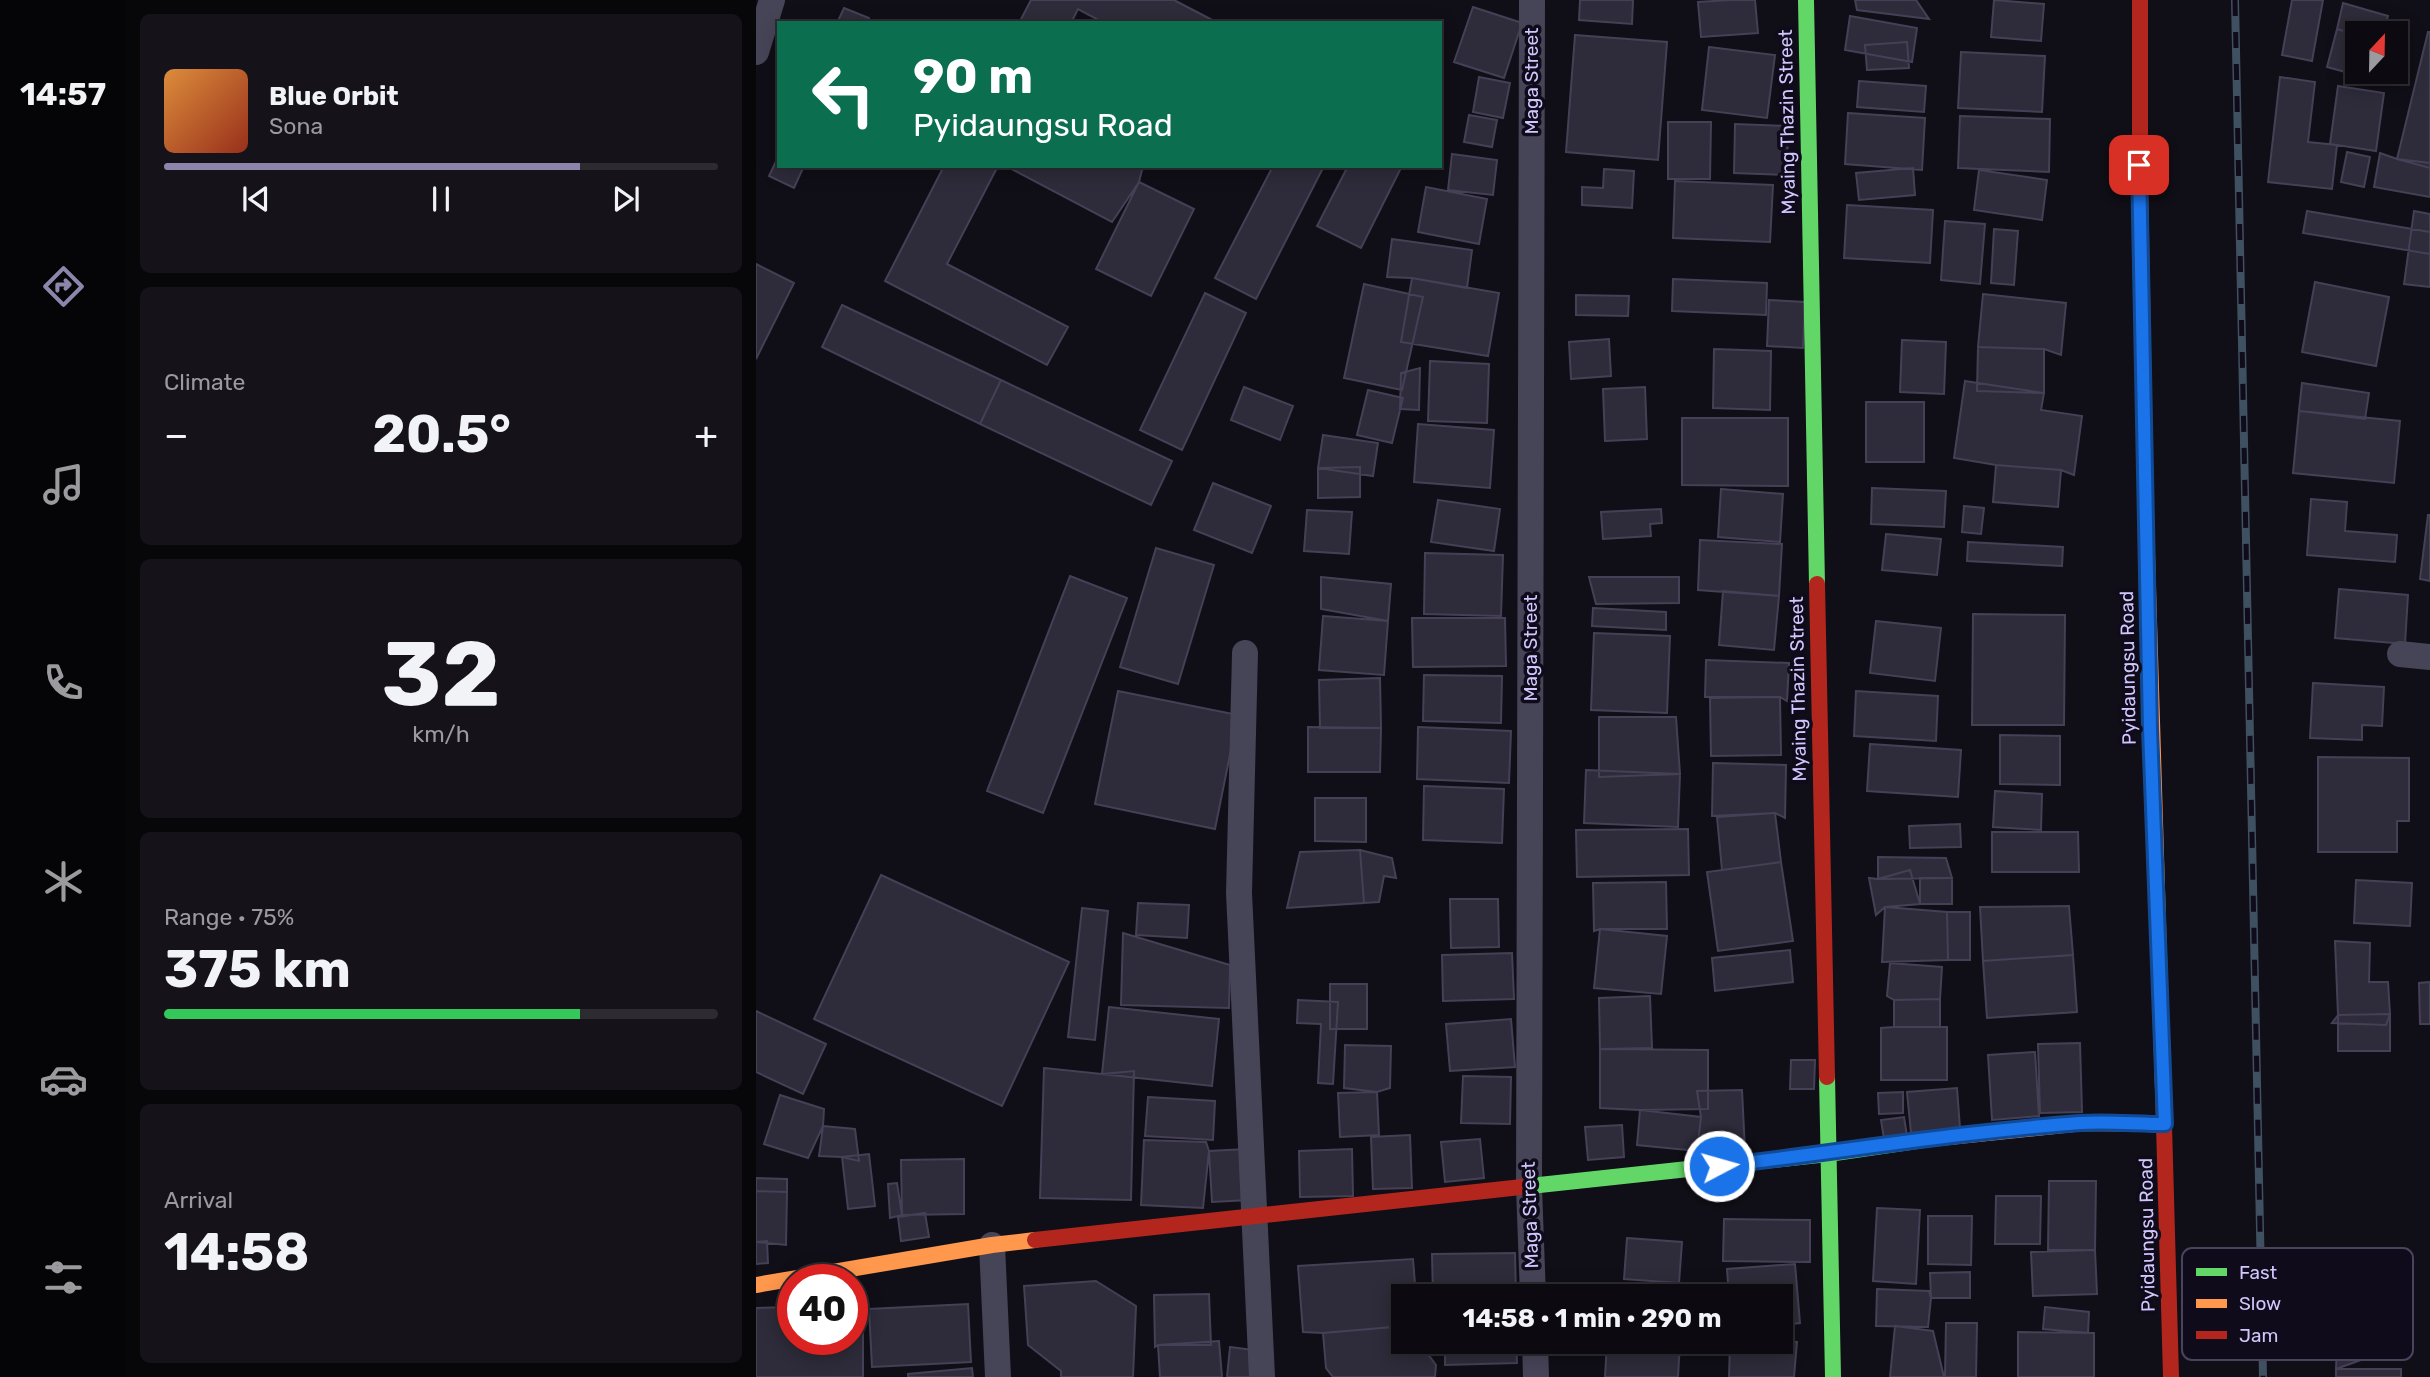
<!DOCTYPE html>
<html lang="en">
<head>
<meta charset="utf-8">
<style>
	:root { --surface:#0c0a10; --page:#151319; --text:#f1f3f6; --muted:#9a9a9f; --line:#2c2b30; --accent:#8d86ac }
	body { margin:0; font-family:Rubik,sans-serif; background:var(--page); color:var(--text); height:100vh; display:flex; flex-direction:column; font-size:26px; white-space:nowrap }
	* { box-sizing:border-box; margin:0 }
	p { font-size:23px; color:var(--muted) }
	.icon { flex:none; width:38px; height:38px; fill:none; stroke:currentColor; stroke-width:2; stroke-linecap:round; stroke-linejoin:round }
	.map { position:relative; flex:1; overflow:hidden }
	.drawer { display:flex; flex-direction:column; gap:14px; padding:14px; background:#070609; width:630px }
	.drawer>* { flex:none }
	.hud { position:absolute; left:21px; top:21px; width:665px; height:147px; border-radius:0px; box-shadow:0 4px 18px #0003,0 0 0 2px var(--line); background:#0b6e4f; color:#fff; overflow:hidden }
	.needle { width:46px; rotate:22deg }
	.buttons { position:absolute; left:1589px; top:21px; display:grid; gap:14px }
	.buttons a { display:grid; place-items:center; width:63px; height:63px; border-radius:0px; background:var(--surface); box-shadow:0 4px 18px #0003,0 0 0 2px var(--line); font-size:35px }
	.speed { position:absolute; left:21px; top:1264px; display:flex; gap:14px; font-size:35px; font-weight:700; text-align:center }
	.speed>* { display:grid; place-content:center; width:91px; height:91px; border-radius:50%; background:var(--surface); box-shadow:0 4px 18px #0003,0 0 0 2px var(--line); line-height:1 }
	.speed .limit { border:10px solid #d22; background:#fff; color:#111 }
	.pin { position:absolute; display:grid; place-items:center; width:60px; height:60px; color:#fff; margin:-30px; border-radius:14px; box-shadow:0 4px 10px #0006 }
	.me { position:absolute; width:77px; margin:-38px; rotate:84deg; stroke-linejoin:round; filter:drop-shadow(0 0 5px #0008) }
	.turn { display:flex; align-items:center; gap:24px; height:147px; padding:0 21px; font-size:32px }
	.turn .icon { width:91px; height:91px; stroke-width:2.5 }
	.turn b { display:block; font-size:49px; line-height:60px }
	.big { font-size:52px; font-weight:700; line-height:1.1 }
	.drawer .widget { flex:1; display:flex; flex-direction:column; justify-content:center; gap:10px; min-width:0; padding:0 24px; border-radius:10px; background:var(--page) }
	.drawer .dial { align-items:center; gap:0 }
	.dial b { font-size:91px; line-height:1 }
	.song { display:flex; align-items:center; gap:21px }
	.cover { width:84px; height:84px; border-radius:10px; background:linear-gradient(135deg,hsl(30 70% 55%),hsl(10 70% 35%)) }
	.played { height:7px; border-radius:4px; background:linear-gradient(90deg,var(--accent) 75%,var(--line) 75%) }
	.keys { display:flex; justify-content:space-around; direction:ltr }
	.heat { display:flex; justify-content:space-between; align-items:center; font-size:38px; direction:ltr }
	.charge { height:10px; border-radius:5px; background:linear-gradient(90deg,#34c759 75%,var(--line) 0) }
	.trip { position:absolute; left:635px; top:1284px; width:402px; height:70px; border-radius:0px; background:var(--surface); box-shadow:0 4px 18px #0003,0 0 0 2px var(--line); font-weight:700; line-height:70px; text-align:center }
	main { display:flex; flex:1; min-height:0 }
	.tabs { display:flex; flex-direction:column; width:126px; justify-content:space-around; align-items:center; background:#050406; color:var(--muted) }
	.tabs .icon { width:49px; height:49px }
	.tabs .selected { color:var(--accent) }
	.tabs b { font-size:32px; color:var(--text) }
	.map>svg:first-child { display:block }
</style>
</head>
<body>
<main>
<nav class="tabs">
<b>14:57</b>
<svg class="icon selected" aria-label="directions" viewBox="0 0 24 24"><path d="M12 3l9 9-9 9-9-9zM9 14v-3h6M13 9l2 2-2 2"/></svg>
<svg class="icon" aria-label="music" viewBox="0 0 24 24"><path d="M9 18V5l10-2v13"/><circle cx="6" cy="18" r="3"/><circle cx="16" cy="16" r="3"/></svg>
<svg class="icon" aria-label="phone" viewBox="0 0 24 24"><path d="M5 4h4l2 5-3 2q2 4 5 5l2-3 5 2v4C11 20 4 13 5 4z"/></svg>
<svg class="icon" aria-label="climate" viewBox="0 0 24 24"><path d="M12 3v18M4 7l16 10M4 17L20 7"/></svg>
<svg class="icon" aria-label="car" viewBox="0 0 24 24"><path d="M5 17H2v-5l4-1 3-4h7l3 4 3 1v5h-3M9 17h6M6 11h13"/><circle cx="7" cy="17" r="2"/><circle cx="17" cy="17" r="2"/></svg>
<svg class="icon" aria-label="filters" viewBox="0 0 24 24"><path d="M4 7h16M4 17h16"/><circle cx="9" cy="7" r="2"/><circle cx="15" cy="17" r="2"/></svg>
</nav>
<section class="drawer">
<div class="widget">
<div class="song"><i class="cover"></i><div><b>Blue Orbit</b><p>Sona</p></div></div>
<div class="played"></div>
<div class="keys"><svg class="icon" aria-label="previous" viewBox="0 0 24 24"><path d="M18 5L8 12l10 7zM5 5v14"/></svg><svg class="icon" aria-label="pause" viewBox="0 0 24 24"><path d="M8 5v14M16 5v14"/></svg><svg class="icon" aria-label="next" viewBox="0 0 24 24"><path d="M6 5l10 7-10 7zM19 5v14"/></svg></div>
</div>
<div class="widget"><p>Climate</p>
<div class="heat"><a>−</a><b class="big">20.5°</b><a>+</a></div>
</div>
<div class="widget dial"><b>32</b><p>km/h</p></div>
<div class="widget"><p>Range · 75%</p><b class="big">375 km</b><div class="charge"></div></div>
<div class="widget"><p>Arrival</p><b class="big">14:58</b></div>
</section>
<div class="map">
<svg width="1674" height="1377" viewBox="0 0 1674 1377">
	<rect width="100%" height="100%" fill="#100e16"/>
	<path fill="#2e2b3a" stroke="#454056" stroke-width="2" d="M275 0H418L462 23H348L322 9 315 23H263Z
		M824 0H877L876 24 823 20Z
		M974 0H999L1002 33 945 37 942 2Z
		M1099 0H1160L1173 19 1101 10Z
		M1238 0 1288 4 1285 41 1235 37Z
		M1536 0H1567L1556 61 1526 55Z
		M1587 3 1632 16 1627 33 1601 35 1581 29Z
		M717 7 766 23 748 78 698 62Z
		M88 8 113 18 111 23H81Z
		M1094 16 1161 28 1156 62 1089 50Z
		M1581 29 1601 35V72H1617L1615 79 1571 67Z
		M1672 32H1674V168L1641 159Z
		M819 35 911 42 902 160 810 152Z
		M1151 42 1153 68 1111 70 1109 45Z
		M953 47 1019 55 1011 118 946 110Z
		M1205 52 1289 56 1286 112 1202 108Z
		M723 77 754 83 747 118 717 112Z
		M1524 77 1559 82 1552 142 1581 145 1576 189 1512 182Z
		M1103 81 1170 86 1168 112 1101 107Z
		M1582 86 1628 93 1620 151 1574 144Z
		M1092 113 1169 118 1166 170 1089 164Z
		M713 115 741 120 736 147 708 142Z
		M1204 116 1294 119 1293 172 1202 168Z
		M912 122H955L954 179H912Z
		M979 124 1032 126 1031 175 978 173Z
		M1591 152 1614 157 1608 187 1585 182Z
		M1624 153 1641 159 1674 163V197L1618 187Z
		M696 154 741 160 737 195 692 190Z
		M23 155V166H48L38 188 13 176Z
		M188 166H242L191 264 312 327 291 365 129 281Z
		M250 166H387L383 182 356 222Z
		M517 166H568L500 299 459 278Z
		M592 166H646L605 248 561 226Z
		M1157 168 1159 195 1103 200 1100 173Z
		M848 169 878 171 876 208 826 205V187L847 188Z
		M1223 170 1291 180 1286 220 1218 210Z
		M919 181 1017 185 1014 242 917 238Z
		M383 182 438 209 395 296 340 269Z
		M670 187 731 199 723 244 662 232Z
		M1091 205 1177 210 1174 263 1088 258Z
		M1551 211 1674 232V254L1547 233Z
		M1658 211 1674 214V287L1648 284Z
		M1189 221 1229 224 1224 284 1185 280Z
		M1238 229 1262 231 1258 285 1235 283Z
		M636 239 716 250 711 288 656 278 631 277Z
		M0 264 38 283 0 359Z
		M656 278 743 293 732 356 645 342Z
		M917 279 1011 283 1010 315 916 311Z
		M1559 282 1633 297 1620 366 1546 352Z
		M608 284 667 297 646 390 588 378Z
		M449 293 490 313 426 450 384 430Z
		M1227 294 1310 303 1305 355 1288 349 1222 347Z
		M820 295 873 296 872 316 820 315Z
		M1013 300 1049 302 1047 348 1011 346Z
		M86 305 245 380 224 424 66 347Z
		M853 339 855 376 815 379 813 342Z
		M1146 340 1190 342 1188 394 1144 392Z
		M1222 347 1288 349V393L1221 391Z
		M958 349 1015 351 1014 410 957 408Z
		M674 361 733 364 731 423 672 421Z
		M664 368 663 410 644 409 645 373Z
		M245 380 416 461 395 505 224 424Z
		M1209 381 1288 393 1285 410 1326 416 1318 475 1305 470 1240 465 1198 458Z
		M1546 383 1613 393 1609 419 1543 411Z
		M488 387 537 406 524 440 475 420Z
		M889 387 891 439 849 441 847 389Z
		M612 390 647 398 636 443 601 435Z
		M1110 402H1168V462H1110Z
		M1543 411 1644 421 1638 483 1537 473Z
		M926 418H1032V486L926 485Z
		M662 424 738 430 734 488 658 482Z
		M567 435 622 443 617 476 562 468Z
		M1240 465 1305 470 1302 507 1237 502Z
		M604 467V497L562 498V468Z
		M457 483 515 506 496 553 438 530Z
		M1116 488 1190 491 1188 527 1115 524Z
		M965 489 1027 494 1024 542 962 537Z
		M1555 499 1591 502 1589 531 1641 535 1639 562 1551 555Z
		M682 500 744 509 738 551 675 542Z
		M1208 506 1228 508 1225 534 1206 532Z
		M905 509 906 523 894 524 895 536 847 539 845 512Z
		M551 510 596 512 593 554 548 551Z
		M1672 515H1674V581L1664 579Z
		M1130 534 1185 539 1181 575 1126 570Z
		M944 540 1026 544 1023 596 942 590Z
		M1212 542 1307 547 1306 566 1211 561Z
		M400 548 458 565 422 684 364 667Z
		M669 553 747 555 745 616 668 614Z
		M314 576 371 598 287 813 231 791Z
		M565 577 635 584 632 621 565 609Z
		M833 577H923V603L840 604Z
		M1583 589 1652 595 1649 644 1579 638Z
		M967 591 1023 596 1018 650 963 645Z
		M837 608 910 612V630L836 626Z
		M1217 614 1309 615 1308 725H1216Z
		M567 616 632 621 628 675 563 670Z
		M656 618H749L750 666 657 667Z
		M1120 621 1185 628 1179 681 1114 673Z
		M838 633 914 636 911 713 835 710Z
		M950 660 1033 663 1031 701 1024 697H949Z
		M668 675 746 676 745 723 667 721Z
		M624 678 625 728H564L563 680Z
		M1557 683 1628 687 1626 726 1606 725V740L1554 738Z
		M362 691 482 715 459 829 339 804Z
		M1100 691 1182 696 1180 741 1098 736Z
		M1024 697 1025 755 955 756 954 698Z
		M843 717H920L924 774 843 777Z
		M552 727 625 728 624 772H552Z
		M662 727 755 731 753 783 661 779Z
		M1244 735 1304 736V785L1244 784Z
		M1114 744 1205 750 1202 797 1111 791Z
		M1562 757 1653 758V821H1641V852H1562Z
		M957 763 1030 765 1029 818 1019 813 956 816Z
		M830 770 924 774 922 827 828 823Z
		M668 786 748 789 746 843 667 840Z
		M1239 791 1286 794 1285 830 1237 827Z
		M559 798H610V842L559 841Z
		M1019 813 1025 862 966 870 961 817Z
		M1204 824 1205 847 1154 848 1153 826Z
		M932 829 933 875 821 877 820 830Z
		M1236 832H1322L1323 872H1236Z
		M604 850 608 903 531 908 544 852Z
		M604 850 636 858 640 878 628 876 623 902 608 903Z
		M1122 857 1190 858 1196 878 1122 879Z
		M1025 862 1037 941 962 951 951 872Z
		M1154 870 1164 904 1129 907 1120 915 1113 878 1122 879Z
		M125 875 313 962 246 1106 58 1019Z
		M1164 878H1196V904H1164Z
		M1600 880 1656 883 1654 926 1598 923Z
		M910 882 911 929H844L838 931 837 883Z
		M694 899H742L743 947 695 948Z
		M382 903 433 905 431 938 380 935Z
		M1313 906 1317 955 1227 961 1224 907Z
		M1129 907 1191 912 1192 960 1126 962Z
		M326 908 352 911 339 1040 312 1037Z
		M1191 912H1214V960H1192Z
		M844 929 911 936 905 994 838 988Z
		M367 933 474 965 473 1008 365 1005Z
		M1579 941 1614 943 1613 982H1632L1634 1014 1630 1025 1576 1023 1582 1015Z
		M1034 950 1037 982 959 991 956 958Z
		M756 953 758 999 687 1001 686 955Z
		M1317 955 1321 1012 1231 1018 1227 961Z
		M1134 963 1186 967 1184 999 1138 1000 1131 996Z
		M1674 982V1024H1664L1663 983Z
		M574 984H611V1029H574Z
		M894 996 896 1048 844 1049 843 998Z
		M1184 999V1027H1138V1000Z
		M542 1000 582 1002 577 1084 562 1083 565 1024 541 1023Z
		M353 1007 463 1019 456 1086 346 1074Z
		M0 1011 70 1044 47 1094 0 1072Z
		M1634 1014V1051H1582V1015Z
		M755 1019 759 1067 694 1071 690 1024Z
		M1138 1027H1191V1080H1125V1028Z
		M1324 1043 1326 1112 1284 1113 1282 1044Z
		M589 1045 635 1046 634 1088 621 1092 588 1088Z
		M844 1049 952 1050V1109L884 1110 844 1108Z
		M1279 1052 1283 1116 1236 1120 1232 1055Z
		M1035 1060H1059L1058 1089H1034Z
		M288 1068 346 1074 378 1071 375 1200 284 1198Z
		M707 1076 755 1077 754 1124 705 1123Z
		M1201 1088 1204 1128 1155 1133 1151 1092Z
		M986 1090 989 1151H941L945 1117 941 1091Z
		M621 1092 623 1135 584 1137 582 1093Z
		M1147 1092V1113L1123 1114 1122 1093Z
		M24 1095 68 1109 67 1126 52 1158 8 1144Z
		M392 1097 459 1101 457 1140 389 1136Z
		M884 1110 945 1117 941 1151 881 1145Z
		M1148 1117 1151 1136 1128 1139 1125 1120Z
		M866 1125 868 1157 832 1160 829 1127Z
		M67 1126 99 1129 103 1161 86 1157 63 1156Z
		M654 1135 656 1188 617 1189 615 1137Z
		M724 1139 728 1178 689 1182 685 1142Z
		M388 1140 450 1142 453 1151 447 1208 385 1205Z
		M490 1149 493 1200 456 1202 453 1151Z
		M596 1149 597 1196 544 1197 543 1151Z
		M113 1154 119 1206 92 1209 86 1157Z
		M208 1159V1214L146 1215 145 1160Z
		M0 1178 31 1179V1192L0 1191Z
		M1293 1181H1340L1339 1250H1292Z
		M141 1183 146 1215 134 1218 132 1184Z
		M0 1191 31 1192 30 1245 0 1242Z
		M1240 1196H1285L1284 1244H1239Z
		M1121 1208 1164 1210 1160 1284 1117 1281Z
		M169 1213 173 1237 145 1241 142 1217Z
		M1172 1216H1216L1215 1265 1172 1264Z
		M968 1219 1054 1220V1262L967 1261Z
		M871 1238 926 1242 923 1283 868 1279Z
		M11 1241 12 1263 0 1264V1242Z
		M1339 1250 1341 1294 1277 1296 1275 1252Z
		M759 1253 760 1297H677L676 1254Z
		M657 1259 660 1297H648V1326L567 1333 547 1332 542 1266Z
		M1039 1264 1044 1323 1026 1325V1297H973L971 1269Z
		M1214 1272V1298H1175L1174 1273Z
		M340 1281 380 1306 377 1377H305V1371L272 1345 268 1286Z
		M1121 1289 1173 1291 1175 1298 1172 1327 1120 1326Z
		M453 1294 455 1345H402L399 1347 398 1295Z
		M1583 1298 1613 1316V1357L1580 1369Z
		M212 1304 215 1362 116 1367 113 1309Z
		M37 1307V1339H96V1315L107 1318V1377H0V1308Z
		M1289 1307 1333 1312 1332 1333 1287 1329Z
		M1190 1323H1221L1220 1377H1189Z
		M648 1326V1342H663L680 1365 679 1377H577L570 1368 567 1333Z
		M1139 1326 1177 1331 1188 1377H1134Z
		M1262 1332 1338 1333V1377H1262Z
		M463 1341 466 1377H404L402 1345Z
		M1026 1341 1041 1342 1038 1377H973L974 1342Z
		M689 1342H760L761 1363 689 1365Z
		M851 1342H924L922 1377H849Z
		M474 1347 498 1350 496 1377H471Z
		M216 1368 217 1377H152V1374Z
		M1580 1369H1645V1377H1580Z"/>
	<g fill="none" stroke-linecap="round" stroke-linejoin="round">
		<path stroke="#464457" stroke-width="26" d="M776 0 773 1187 777 1297
			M0 52 16 0
			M489 653 483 893 506 1377
			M1644 654 1674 657
			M236 1245 242 1377
			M779 1342 780 1377"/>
		<path stroke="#63d668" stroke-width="16" d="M1050 0 1061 584
			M1071 1077 1077 1377
			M774 1186 1072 1154 1174 1139"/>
		<path stroke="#ff974d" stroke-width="16" d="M1390 520 1407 1089
			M1174 1139 1327 1123 1409 1124
			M0 1285 236 1245 279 1240"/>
		<path stroke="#b3261e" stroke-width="16" d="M1384 0V172L1390 520
			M1061 584 1071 1077
			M1407 1089 1415 1377
			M279 1240 774 1186"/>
		<g stroke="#3f5060" stroke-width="8">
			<path id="rail" d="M1479 0 1507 1377"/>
		</g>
		<use href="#rail" stroke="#0f0b1a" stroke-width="5" stroke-dasharray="16" stroke-linecap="butt"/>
	</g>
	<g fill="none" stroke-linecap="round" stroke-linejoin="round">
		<g stroke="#114b97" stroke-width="18">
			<path id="route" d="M963 1166C1084 1152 1203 1132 1324 1123 1352 1121 1381 1124 1409 1124L1394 729 1383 165"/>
		</g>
		<use href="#route" stroke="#1a73e8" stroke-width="12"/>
	</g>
	<g text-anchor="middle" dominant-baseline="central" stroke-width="7" stroke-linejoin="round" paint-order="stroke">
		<g font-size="19" fill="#d0c7fd" stroke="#0f0b1a">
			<text transform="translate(775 81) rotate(-90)">Maga Street</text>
			<text transform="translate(1031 122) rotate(-91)">Myaing Thazin Street</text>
			<text transform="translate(774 648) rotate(-90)">Maga Street</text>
			<text transform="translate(1372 668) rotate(-91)">Pyidaungsu Road</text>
			<text transform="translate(1042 689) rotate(-91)">Myaing Thazin Street</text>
			<text transform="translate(774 1215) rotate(-92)">Maga Street</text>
			<text transform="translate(1391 1235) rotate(-91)">Pyidaungsu Road</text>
		</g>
	</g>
	<rect x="1426" y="1248" width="231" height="112" rx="10" fill="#0f0b1a" stroke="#49435e" stroke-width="2"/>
	<rect x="1440" y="1268" width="31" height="8" fill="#63d668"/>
	<rect x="1440" y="1299" width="31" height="9" fill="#ff974d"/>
	<rect x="1440" y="1331" width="31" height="8" fill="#b3261e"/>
	<g font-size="19" fill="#d0c7fd">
		<text x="1483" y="1279">Fast</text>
		<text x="1483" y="1310">Slow</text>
		<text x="1483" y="1342">Jam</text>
	</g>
</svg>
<div class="buttons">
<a><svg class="needle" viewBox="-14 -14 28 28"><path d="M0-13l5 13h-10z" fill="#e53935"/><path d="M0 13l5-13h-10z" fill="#9a9a9f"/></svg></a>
</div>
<div class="speed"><div class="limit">40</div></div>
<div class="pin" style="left:1383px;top:165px;background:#d93025"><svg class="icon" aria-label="arrive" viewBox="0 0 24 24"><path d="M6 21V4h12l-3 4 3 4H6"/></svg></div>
<svg class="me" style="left:963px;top:1166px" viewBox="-20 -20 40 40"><circle r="17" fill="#1a73e8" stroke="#fff" stroke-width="3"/><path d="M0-11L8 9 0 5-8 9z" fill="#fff"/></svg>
<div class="trip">14:58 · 1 min · 290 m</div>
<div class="hud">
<div class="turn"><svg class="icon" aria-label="left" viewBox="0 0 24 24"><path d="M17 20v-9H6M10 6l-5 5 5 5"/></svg><div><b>90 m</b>Pyidaungsu Road</div></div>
</div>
</div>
</main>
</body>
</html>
